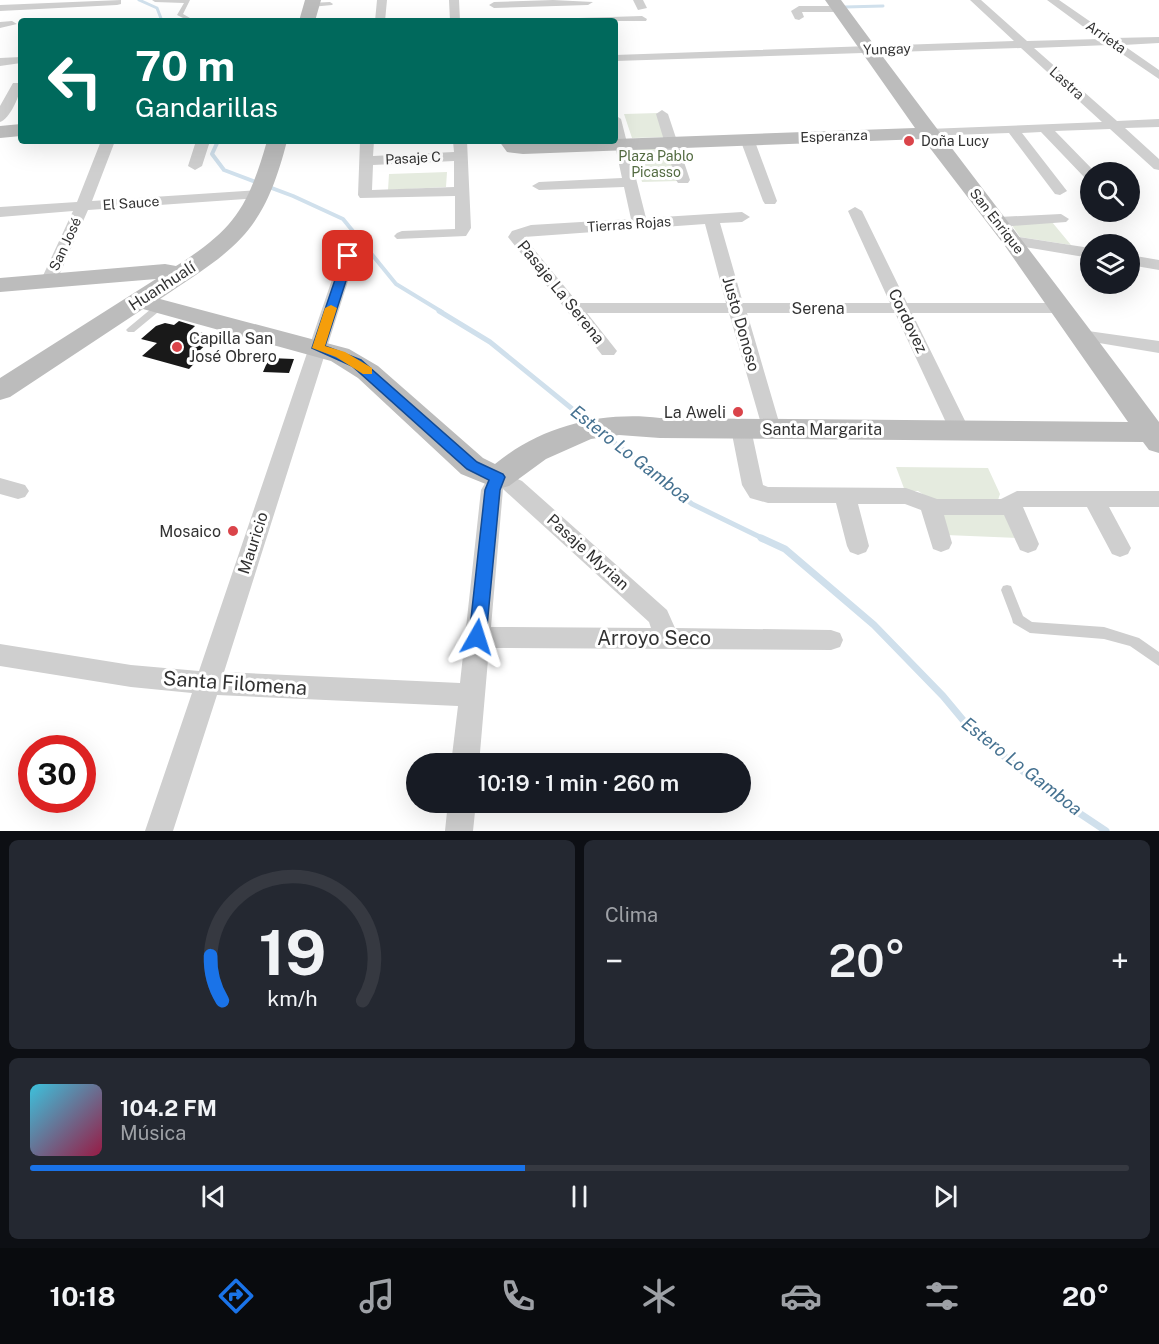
<!DOCTYPE html>
<html lang="es">
<head>
<meta charset="utf-8">
<style>
	:root { --surface:#171b24; --page:#242831; --text:#f1f3f6; --muted:#9ea1a6; --line:#363941; --accent:#1a73e8 }
	body { margin:0; font-family:"Public Sans",sans-serif; background:var(--page); color:var(--text); height:100vh; display:flex; flex-direction:column; font-size:22px; white-space:nowrap }
	* { box-sizing:border-box; margin:0 }
	p { font-size:20px; color:var(--muted) }
	.icon { flex:none; width:33px; height:33px; fill:none; stroke:currentColor; stroke-width:2; stroke-linecap:round; stroke-linejoin:round }
	.map { position:relative; height:831px; overflow:hidden }
	.side { display:flex; flex-direction:column; gap:9px; padding:9px; background:#0d0f14; flex:1 }
	.side>* { flex:none }
	.banner { position:absolute; left:18px; top:18px; width:600px; height:126px; border-radius:6px; box-shadow:0 6px 24px #0002; background:#00695c; color:#fff; overflow:hidden }
	.controls { position:absolute; left:1080px; top:162px; display:grid; gap:12px }
	.controls a { display:grid; place-items:center; width:60px; height:60px; border-radius:50%; background:var(--surface); box-shadow:0 6px 24px #0002; font-size:30px }
	.speed { position:absolute; left:18px; top:735px; display:flex; gap:12px; font-size:30px; font-weight:700; text-align:center }
	.speed>* { display:grid; place-content:center; width:78px; height:78px; border-radius:50%; background:var(--surface); box-shadow:0 6px 24px #0002; line-height:1 }
	.speed .limit { border:9px solid #d22; background:#fff; color:#111 }
	.pin { position:absolute; display:grid; place-items:center; width:51px; height:51px; color:#fff; margin:-26px; border-radius:12px; box-shadow:0 3px 9px #0006 }
	.me { position:absolute; width:66px; margin:-33px; rotate:6deg; stroke-linejoin:round; filter:drop-shadow(0 0 4px #0008) }
	.turn { display:flex; align-items:center; gap:21px; height:126px; padding:0 18px; font-size:27px }
	.turn .icon { width:78px; height:78px; stroke-width:2.5 }
	.turn b { display:block; font-size:42px; line-height:51px }
	.big { font-size:45px; font-weight:600; line-height:1.1 }
	.side .card { flex:1; display:flex; flex-direction:column; justify-content:center; gap:9px; min-width:0; padding:0 21px; border-radius:9px; background:var(--page) }
	.side .dial { align-items:center; gap:0 }
	.dial svg { height:156px; overflow:visible; fill:none; stroke:var(--line); stroke-width:7; stroke-linecap:round; text-anchor:middle }
	.dial text { fill:var(--text); stroke:none }
	.song { display:flex; align-items:center; gap:18px }
	.cover { width:72px; height:72px; border-radius:9px; background:linear-gradient(135deg,hsl(190 70% 55%),hsl(340 70% 35%)) }
	.played { height:6px; border-radius:3px; background:linear-gradient(90deg,var(--accent) 45%,var(--line) 45%) }
	.keys { display:flex; justify-content:space-around; direction:ltr }
	.heat { display:flex; justify-content:space-between; align-items:center; font-size:33px; direction:ltr }
	.side .tiles { flex:1; display:grid; gap:9px; grid-template-columns:1fr 1fr }
	.card:last-child { grid-column:span 2 }
	.trip { position:absolute; left:406px; top:753px; width:345px; height:60px; border-radius:30px; background:var(--surface); box-shadow:0 6px 24px #0002; font-weight:600; line-height:60px; text-align:center }
	.tab-bar { display:flex; height:96px; justify-content:space-around; align-items:center; background:#090b0e; color:var(--muted) }
	.tab-bar .icon { width:42px; height:42px }
	.tab-bar .on { color:var(--accent) }
	.tab-bar b { font-size:27px; color:var(--text) }
	.map>svg:first-child { display:block }
</style>
</head>
<body>
<div class="map">
<svg width="1159" height="831" viewBox="0 0 1159 831">
	<rect width="100%" height="100%" fill="#fff"/>
	<path fill="#e5ebdf" d="M658 113 666 137 632 138 624 114Z
		M670 147 679 181 642 182 633 149Z
		M447 172 446 187 388 190 389 174Z
		M1052 222 1071 245 1020 237 1011 224Z
		M896 467 988 468 1000 494 998 500 933 501 918 491H905Z
		M1008 514 1018 538 946 535 941 515Z"/>
	<g fill="none" stroke-linecap="round" stroke-linejoin="round">
		<path stroke="#d0e0ec" stroke-width="3" d="M139 0 157 8 162 21
			M845 7 883 6"/>
		<path stroke="#d0e0ec" stroke-width="4" d="M218 141 212 154 224 170 293 196 343 219 396 284 442 312"/>
		<path stroke="#d0e0ec" stroke-width="5" d="M439 311 490 342 592 425
			M602 433 692 504 764 539"/>
		<path stroke="#d0e0ec" stroke-width="7" d="M761 538 785 549 874 625 943 696 973 732 1061 801 1106 831"/>
	</g>
	<path fill="#191919" d="M179 321 195 326 191 330 215 336 198 352 204 353 189 369 142 356 157 343 141 339 156 326 165 323 174 325Z
		M269 358 294 359 289 373 263 372Z"/>
	<g fill="none" stroke-linecap="round" stroke-linejoin="round">
		<path fill="#cfcfcf" fill-rule="evenodd" d="M152 0H190L183 14 190 18 187 20 177 15 184 3 155 2Z
			M330 2 333 4 332 5 311 7 308 5 311 3Z
			M160 303 163 304 165 306 163 308 134 332H128L126 330 128 328 157 304Z
			M1007 585 1011 586 1023 616 1032 622 1104 627 1139 638 1159 652V666L1130 646 1104 639 1030 633 1013 623 1012 619 1001 590 1003 586Z"/>
		<path fill="#cfcfcf" fill-rule="evenodd" d="M121 0V4L117 5 0 11V5Z
			M377 0H387L385 21H375Z
			M449 0H459L460 21H450Z
			M553 0 593 2 588 5 494 8 489 5 494 2Z
			M633 0H643L647 8 638 10Z
			M970 0H981L1027 41 1100 39 1047 0H1059L1114 38 1159 37V43L1123 45 1159 70V79L1109 45 1034 48 1117 121 1159 119V127L1125 128 1159 159V170L1154 169 1110 129 1055 131 1095 172H1090V179L1085 178 1041 132 1022 133 1067 191 1060 195 1055 194 1009 133 923 136V130L928 129 1102 122 1021 48 615 61V55L1014 41Z
			M799 6H838L843 9 838 12H802L804 17 799 20 795 19 791 11Z
			M642 16 647 19 646 21H573L578 18Z
			M0 22 12 21 17 24 0 28Z
			M21 57V63L0 66V58Z
			M13 83H21C21 94 10 119 0 122V106Z
			M662 110 668 114 690 180 688 183H678L676 180 656 114Z
			M615 115 621 119 646 218 742 212 750 217 742 222 720 223 743 303H890L848 211 855 207 862 211 907 303H1062L1071 308 1062 313H912L970 431 967 436H953L950 431 895 313H747L781 429 778 434H764L729 313H587L617 351 614 355H602L508 237 512 231 531 225 631 219 624 187 539 190 532 186 539 182 622 178 614 141ZM705 224 726 303H578L524 237Z
			M747 135 754 139 777 201 775 204H765L763 201 740 139Z
			M101 141H115L92 201 261 190 268 194 261 198 88 210 57 280 55 284H43L41 280 73 211 0 217V207L77 202Z
			M196 141H210L202 166 195 170 188 166Z
			M360 141H374L373 156 454 152 453 141H467L471 228 466 236 397 239 394 236 397 233 402 231 455 229V196L360 198 358 195ZM454 161V187L372 190 373 165Z
			M1061 214 1069 219 1066 222 999 227 991 222 999 217Z
			M1013 236 1090 248V258L1007 244 1005 241Z
			M348 251 356 256 224 672 460 683 481 490 491 473 498 470 522 481 667 610 675 628 831 630 840 633 843 640 840 647 831 650 489 648 479 764H451L458 706 217 695 173 831H145L192 693 131 687 0 666V644L131 665 199 671 340 256ZM503 489 649 622 651 628 491 627Z
			M1130 255 1159 260V270L1130 265Z
			M1081 330 1159 341V353L1075 339 1072 335 1075 331Z
			M741 422 748 424 751 429 763 485 768 487 906 488 937 499H1001L1017 491H1159V507H1109L1131 548 1128 554 1120 557 1112 554 1087 507H1023L1039 544 1036 550 1028 553 1020 550 1004 515H944L952 543 949 549 941 552 933 549 921 510 905 504H858L869 546 866 552 858 555 850 552 847 546 836 503H768L750 498 742 485 731 429 734 424Z
			M0 478 25 485 29 491 25 497 18 499 0 494Z
			M448 802H476L473 831H445Z"/>
		<path fill="#bcbcbc" fill-rule="evenodd" d="M305 0H321L315 21H299Z
			M825 0H841C945 142 1054 280 1159 422V453L1149 450 1143 442 660 438 619 435 591 439 546 459 509 486 498 489 461 474 358 378 331 361 143 309 10 397 0 400V378L156 279 0 292V278L165 264 176 266C235 229 248 207 267 141H287C263 235 236 248 160 299L349 349 378 366 483 458 495 464C541 426 602 411 660 418L1128 422 1005 246 923 139 523 154 507 152 499 141H615V139L915 128Z
			M21 124V136L0 138V126Z"/>
	</g>
	<path fill="#1a73e8" stroke="#114b97" stroke-width="1.5" d="M348 252 354 256 325 346 361 360 477 462 503 474 505 477 500 490 486 637 483 642 477 644 471 642 469 637 485 490 489 480 467 469 352 366 312 348 343 256Z"/>
	<path fill="#f59e0b" d="M331 305 337 308 325 346 345 352 372 368V374H363L336 357 312 348 325 308Z"/>
	<g fill="#da444a" stroke="#fff" stroke-width="2">
		<circle cx="909" cy="141" r="6"/>
		<circle cx="177" cy="347" r="6"/>
		<circle cx="738" cy="412" r="6"/>
		<circle cx="233" cy="531" r="6"/>
	</g>
	<g text-anchor="middle" dominant-baseline="central" stroke-width="6" stroke-linejoin="round" paint-order="stroke">
		<g font-size="14" fill="#323232" stroke="#fff">
			<text transform="translate(1106 37) rotate(35)">Arrieta</text>
			<text transform="translate(887 49) rotate(-2)">Yungay</text>
			<text transform="translate(1067 83) rotate(42)">Lastra</text>
			<text transform="translate(834 136) rotate(-2)">Esperanza</text>
			<text transform="translate(413 158) rotate(-3)">Pasaje C</text>
			<text transform="translate(131 203) rotate(-4)">El Sauce</text>
			<text transform="translate(997 221) rotate(52)">San Enrique</text>
			<text transform="translate(629 224) rotate(-4)">Tierras Rojas</text>
			<text transform="translate(65 244) rotate(-65)">San José</text>
		</g>
		<g font-size="14" fill="#323232" stroke="#fff" text-anchor="start">
			<text x="921" y="141">Doña Lucy</text>
		</g>
		<g font-size="14" fill="#546c42" stroke="#fff">
			<text x="656" y="156">Plaza Pablo<tspan x="656" dy="16">Picasso</tspan></text>
		</g>
		<g font-size="16" fill="#323232" stroke="#fff">
			<text transform="translate(162 286) rotate(-33)">Huanhualí</text>
			<text transform="translate(561 292) rotate(51)">Pasaje La Serena</text>
			<text x="818" y="308">Serena</text>
			<text transform="translate(908 321) rotate(64)">Cordovez</text>
			<text transform="translate(741 324) rotate(74)">Justo Donoso</text>
			<text x="822" y="429">Santa Margarita</text>
			<text transform="translate(253 543) rotate(-72)">Mauricio</text>
			<text transform="translate(588 552) rotate(42)">Pasaje Myrian</text>
		</g>
		<g font-size="16" fill="#323232" stroke="#fff" text-anchor="end">
			<text x="189" y="338" text-anchor="start">Capilla San<tspan x="189" dy="18">José Obrero</tspan></text>
			<text x="726" y="412">La Aweli</text>
			<text x="221" y="531">Mosaico</text>
		</g>
		<g font-size="18" font-style="italic" fill="#457190" stroke="#fff">
			<text transform="translate(631 454) rotate(38)">Estero Lo Gamboa</text>
			<text transform="translate(1022 766) rotate(38)">Estero Lo Gamboa</text>
		</g>
		<g font-size="20" fill="#323232" stroke="#fff">
			<text x="654" y="638">Arroyo Seco</text>
			<text transform="translate(235 683) rotate(4)">Santa Filomena</text>
		</g>
	</g>
</svg>
<div class="controls">
<a><svg class="icon" aria-label="search" viewBox="0 0 24 24"><circle cx="10" cy="10" r="6"/><path d="M15 15l6 6"/></svg></a>
<a><svg class="icon" aria-label="layers" viewBox="0 0 24 24"><path d="M12 4l9 5-9 5-9-5zM3 14l9 5 9-5"/></svg></a>
</div>
<div class="speed"><div class="limit">30</div></div>
<div class="pin" style="left:348px;top:256px;background:#d93025"><svg class="icon" aria-label="arrive" viewBox="0 0 24 24"><path d="M6 21V4h12l-3 4 3 4H6"/></svg></div>
<svg class="me" style="left:477px;top:637px" viewBox="-20 -20 40 40"><path d="M0-17L14 15 0 8-14 15z" fill="#1a73e8" stroke="#fff" stroke-width="4"/></svg>
<div class="trip">10:19 · 1 min · 260 m</div>
<div class="banner">
<div class="turn"><svg class="icon" aria-label="left" viewBox="0 0 24 24"><path d="M17 20v-9H6M10 6l-5 5 5 5"/></svg><div><b>70 m</b>Gandarillas</div></div>
</div>
</div>
<section class="side">
<div class="tiles">
<div class="card dial"><svg viewBox="0 0 100 80">
<path d="M14 69A42 42 0 1 1 86 69"/>
<path d="M14 69A42 42 0 0 1 8 46" stroke="#1a73e8"/>
<text x="50" y="56" font-size="32" font-weight="700">19</text>
<text x="50" y="72" font-size="11">km/h</text>
</svg></div>
<div class="card"><p>Clima</p>
<div class="heat"><a>−</a><b class="big">20°</b><a>+</a></div>
</div>
<div class="card">
<div class="song"><i class="cover"></i><div><b>104.2 FM</b><p>Música</p></div></div>
<div class="played"></div>
<div class="keys"><svg class="icon" aria-label="previous" viewBox="0 0 24 24"><path d="M18 5L8 12l10 7zM5 5v14"/></svg><svg class="icon" aria-label="pause" viewBox="0 0 24 24"><path d="M8 5v14M16 5v14"/></svg><svg class="icon" aria-label="next" viewBox="0 0 24 24"><path d="M6 5l10 7-10 7zM19 5v14"/></svg></div>
</div>
</div>
</section>
<nav class="tab-bar">
<b>10:18</b>
<svg class="icon on" aria-label="directions" viewBox="0 0 24 24"><path d="M12 3l9 9-9 9-9-9zM9 14v-3h6M13 9l2 2-2 2"/></svg>
<svg class="icon" aria-label="music" viewBox="0 0 24 24"><path d="M9 18V5l10-2v13"/><circle cx="6" cy="18" r="3"/><circle cx="16" cy="16" r="3"/></svg>
<svg class="icon" aria-label="phone" viewBox="0 0 24 24"><path d="M5 4h4l2 5-3 2q2 4 5 5l2-3 5 2v4C11 20 4 13 5 4z"/></svg>
<svg class="icon" aria-label="climate" viewBox="0 0 24 24"><path d="M12 3v18M4 7l16 10M4 17L20 7"/></svg>
<svg class="icon" aria-label="car" viewBox="0 0 24 24"><path d="M5 17H2v-5l4-1 3-4h7l3 4 3 1v5h-3M9 17h6M6 11h13"/><circle cx="7" cy="17" r="2"/><circle cx="17" cy="17" r="2"/></svg>
<svg class="icon" aria-label="filters" viewBox="0 0 24 24"><path d="M4 7h16M4 17h16"/><circle cx="9" cy="7" r="2"/><circle cx="15" cy="17" r="2"/></svg>
<b>20°</b>
</nav>
</body>
</html>
